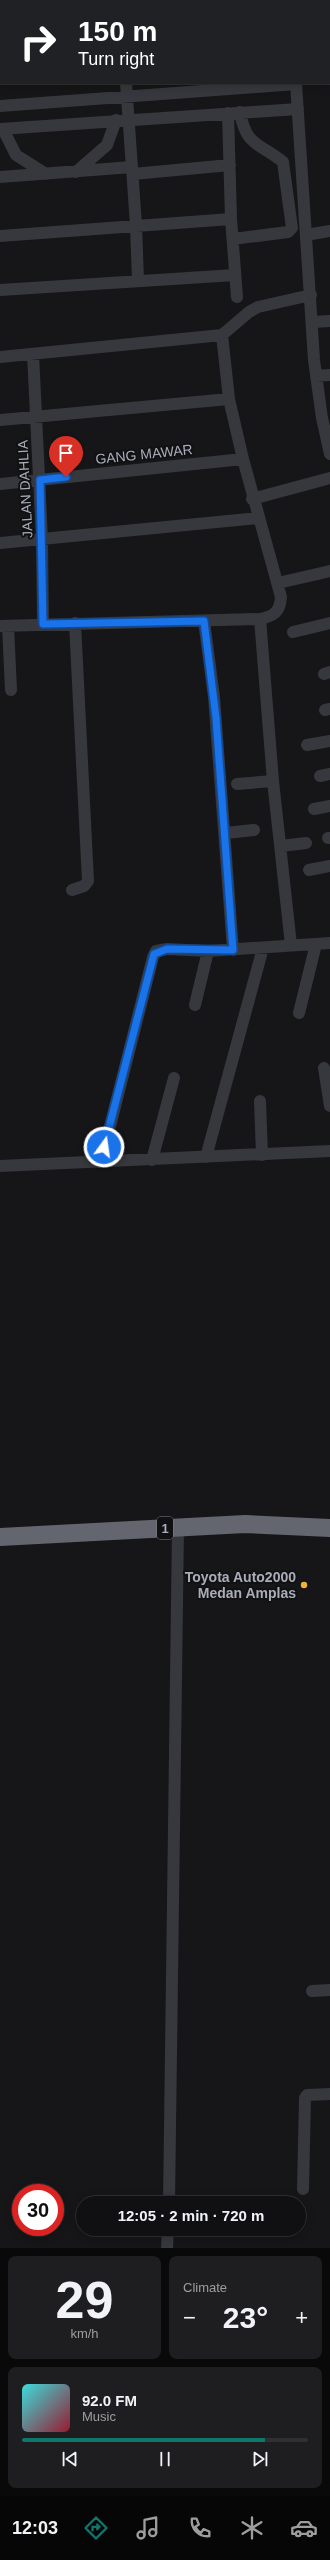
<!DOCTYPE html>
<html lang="en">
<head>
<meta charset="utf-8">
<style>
	:root { --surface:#101012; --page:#1e1e20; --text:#f1f3f6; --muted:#9c9d9f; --line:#303032; --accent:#0f766e }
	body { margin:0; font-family:Helvetica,sans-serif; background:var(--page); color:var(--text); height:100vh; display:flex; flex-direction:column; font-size:15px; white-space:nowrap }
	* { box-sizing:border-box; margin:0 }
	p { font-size:13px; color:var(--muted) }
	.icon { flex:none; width:22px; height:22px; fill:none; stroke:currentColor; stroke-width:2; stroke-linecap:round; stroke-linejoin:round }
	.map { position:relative; height:2248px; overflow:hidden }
	.details { display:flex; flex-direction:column; gap:8px; padding:8px; background:#09090a; flex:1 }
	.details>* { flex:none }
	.top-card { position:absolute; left:0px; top:0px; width:330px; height:84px; box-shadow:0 2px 10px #0003,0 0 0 1px var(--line); background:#202124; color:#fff; overflow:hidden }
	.speed { position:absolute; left:12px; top:2184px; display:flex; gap:8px; font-size:20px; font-weight:700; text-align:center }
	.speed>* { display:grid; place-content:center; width:52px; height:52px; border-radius:50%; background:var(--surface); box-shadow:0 2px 10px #0003,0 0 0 1px var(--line); line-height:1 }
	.speed .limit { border:6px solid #d22; background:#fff; color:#111 }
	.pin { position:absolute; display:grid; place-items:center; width:34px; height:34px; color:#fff; margin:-41px -17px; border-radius:50% 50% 50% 0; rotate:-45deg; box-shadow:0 0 4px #0007 }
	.pin .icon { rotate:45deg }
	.me { position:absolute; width:44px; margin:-22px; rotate:14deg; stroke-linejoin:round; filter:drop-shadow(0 0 3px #0008) }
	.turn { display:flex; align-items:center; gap:14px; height:84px; padding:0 12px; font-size:18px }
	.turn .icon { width:52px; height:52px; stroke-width:2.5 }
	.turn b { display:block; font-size:28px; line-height:34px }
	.big { font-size:30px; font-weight:800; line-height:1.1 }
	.details .widget { flex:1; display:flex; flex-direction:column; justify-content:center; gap:6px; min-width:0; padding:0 14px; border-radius:8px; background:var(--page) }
	.details .dial { align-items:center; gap:0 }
	.dial b { font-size:52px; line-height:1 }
	.song { display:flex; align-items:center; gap:12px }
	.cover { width:48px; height:48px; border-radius:6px; background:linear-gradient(135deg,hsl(180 70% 55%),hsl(350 70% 35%)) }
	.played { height:4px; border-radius:2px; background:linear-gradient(90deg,var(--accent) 85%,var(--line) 85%) }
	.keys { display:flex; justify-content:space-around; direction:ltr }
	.heat { display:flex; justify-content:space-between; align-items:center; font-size:22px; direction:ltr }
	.details .tiles { flex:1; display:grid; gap:8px; grid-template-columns:1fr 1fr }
	.widget:last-child { grid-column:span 2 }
	.trip { position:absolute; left:76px; top:2196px; width:230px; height:40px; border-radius:20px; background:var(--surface); box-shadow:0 2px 10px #0003,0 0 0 1px var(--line); font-weight:800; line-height:40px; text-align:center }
	.dock { display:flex; height:64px; justify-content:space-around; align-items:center; background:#060607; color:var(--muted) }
	.dock .icon { width:28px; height:28px }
	.dock .selected { color:var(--accent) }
	.dock b { font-size:18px; color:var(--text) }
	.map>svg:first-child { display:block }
</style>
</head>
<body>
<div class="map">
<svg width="330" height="2248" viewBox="0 0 330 2248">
	<rect width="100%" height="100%" fill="#161618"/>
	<path fill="#1e261f" d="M290 0H330V69L329 1Z"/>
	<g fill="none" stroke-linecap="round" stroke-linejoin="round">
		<path stroke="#37383d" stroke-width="12" d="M70 0 71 1
			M122 0V1
			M289 0V1
			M329 76H330
			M126 83 136 225 138 281
			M296 83 314 360 322 418 330 454
			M0 106 296 84
			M228 113 231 219 237 297
			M0 129 298 109
			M3 129 16 155 46 174
			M76 172 107 145 116 120
			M133 174 230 165
			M0 177 132 167
			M306 235 330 231
			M0 236 231 219
			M233 239 288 232 292 228 283 162C260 143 246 147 240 112
			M0 290 235 275
			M313 322 330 321
			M222 335 249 312 258 307 311 295
			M33 354 42 539 43 624
			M0 357 222 335 229 399 243 459 281 597C280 612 274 616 260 619L0 626
			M316 376 330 375
			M0 420 229 399
			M0 484 243 459
			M252 499 330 478
			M0 543 258 518
			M278 583 330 571
			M260 619 273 781 291 945
			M204 621 214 697 233 950
			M8 626 11 690
			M293 632 330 623
			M324 674 330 672
			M325 710 330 709
			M307 745 330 741
			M320 776 330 774
			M237 784 273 781
			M314 809 330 806
			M226 833 254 830
			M328 838H330
			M281 846 306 843
			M309 870 330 866
			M72 890 84 886 88 881 75 623
			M195 1005 208 951
			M299 1013 316 944
			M324 1068 330 1106
			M260 1101 262 1155
			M206 1157 263 948
			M152 1160 174 1078
			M101 1162 153 957 156 951 167 949 208 951 330 943
			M0 1166 330 1151
			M312 1991 330 1990
			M303 2189 305 2098 307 2095 330 2094
			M169 2203 178 1527
			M167 2248 168 2229"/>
		<path stroke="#63666e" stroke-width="18" d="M0 1537 245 1524 330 1528"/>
	</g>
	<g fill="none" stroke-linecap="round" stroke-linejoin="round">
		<g stroke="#114b97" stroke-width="10">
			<path id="route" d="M66 477 40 480 43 624 204 621 216 718 233 950 167 949 154 954 104 1147"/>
		</g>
		<use href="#route" stroke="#1a73e8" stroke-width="7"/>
	</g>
	<circle fill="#f2b134" stroke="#111113" stroke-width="1.5" cx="304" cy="1585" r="4"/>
	<g text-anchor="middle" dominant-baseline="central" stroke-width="4" stroke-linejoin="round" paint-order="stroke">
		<rect fill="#111113" stroke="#7b7e86" stroke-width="1" x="157" y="1517" width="16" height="22" rx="3"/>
		<g font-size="13" font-weight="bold" fill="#a8adb8">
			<text x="165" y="1528">1</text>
		</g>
		<g font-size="14" fill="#a8adb8" stroke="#111113">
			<text transform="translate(144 454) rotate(-6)">GANG MAWAR</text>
			<text transform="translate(25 489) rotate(-93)">JALAN DAHLIA</text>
		</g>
		<g font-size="14" font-weight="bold" fill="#a8adb8" stroke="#111113" text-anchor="end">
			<text x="296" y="1577">Toyota Auto2000<tspan x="296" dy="16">Medan Amplas</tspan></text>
		</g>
	</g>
</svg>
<div class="speed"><div class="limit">30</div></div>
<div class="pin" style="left:66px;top:477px;background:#d93025"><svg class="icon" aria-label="arrive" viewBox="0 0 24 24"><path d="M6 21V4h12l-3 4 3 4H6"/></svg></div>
<svg class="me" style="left:104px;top:1147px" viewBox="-20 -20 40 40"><circle r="17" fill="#1a73e8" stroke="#fff" stroke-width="3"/><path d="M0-11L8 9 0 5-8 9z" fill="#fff"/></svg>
<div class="trip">12:05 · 2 min · 720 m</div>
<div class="top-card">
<div class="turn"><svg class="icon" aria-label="right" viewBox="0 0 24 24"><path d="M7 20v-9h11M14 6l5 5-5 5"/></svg><div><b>150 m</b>Turn right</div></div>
</div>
</div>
<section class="details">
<div class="tiles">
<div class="widget dial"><b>29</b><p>km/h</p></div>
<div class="widget"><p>Climate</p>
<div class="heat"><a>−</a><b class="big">23°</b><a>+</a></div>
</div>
<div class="widget">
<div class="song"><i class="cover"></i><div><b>92.0 FM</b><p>Music</p></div></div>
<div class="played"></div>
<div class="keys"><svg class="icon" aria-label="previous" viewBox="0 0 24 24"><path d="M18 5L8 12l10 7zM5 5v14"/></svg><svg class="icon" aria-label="pause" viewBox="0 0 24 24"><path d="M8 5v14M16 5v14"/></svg><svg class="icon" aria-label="next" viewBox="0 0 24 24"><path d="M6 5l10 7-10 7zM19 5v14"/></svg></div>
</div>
</div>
</section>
<nav class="dock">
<b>12:03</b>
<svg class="icon selected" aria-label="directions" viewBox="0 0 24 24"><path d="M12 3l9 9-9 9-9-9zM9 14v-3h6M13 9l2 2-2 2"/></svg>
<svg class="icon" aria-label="music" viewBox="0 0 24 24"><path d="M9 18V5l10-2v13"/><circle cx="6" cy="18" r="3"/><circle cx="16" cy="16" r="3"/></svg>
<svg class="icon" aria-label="phone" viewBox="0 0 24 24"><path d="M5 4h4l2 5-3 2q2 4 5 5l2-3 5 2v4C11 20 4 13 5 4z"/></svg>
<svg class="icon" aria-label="climate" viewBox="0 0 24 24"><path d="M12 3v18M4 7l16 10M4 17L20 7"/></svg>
<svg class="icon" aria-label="car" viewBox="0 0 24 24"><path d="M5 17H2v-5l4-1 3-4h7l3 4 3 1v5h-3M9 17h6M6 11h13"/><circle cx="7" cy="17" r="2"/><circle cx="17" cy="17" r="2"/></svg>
</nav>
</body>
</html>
